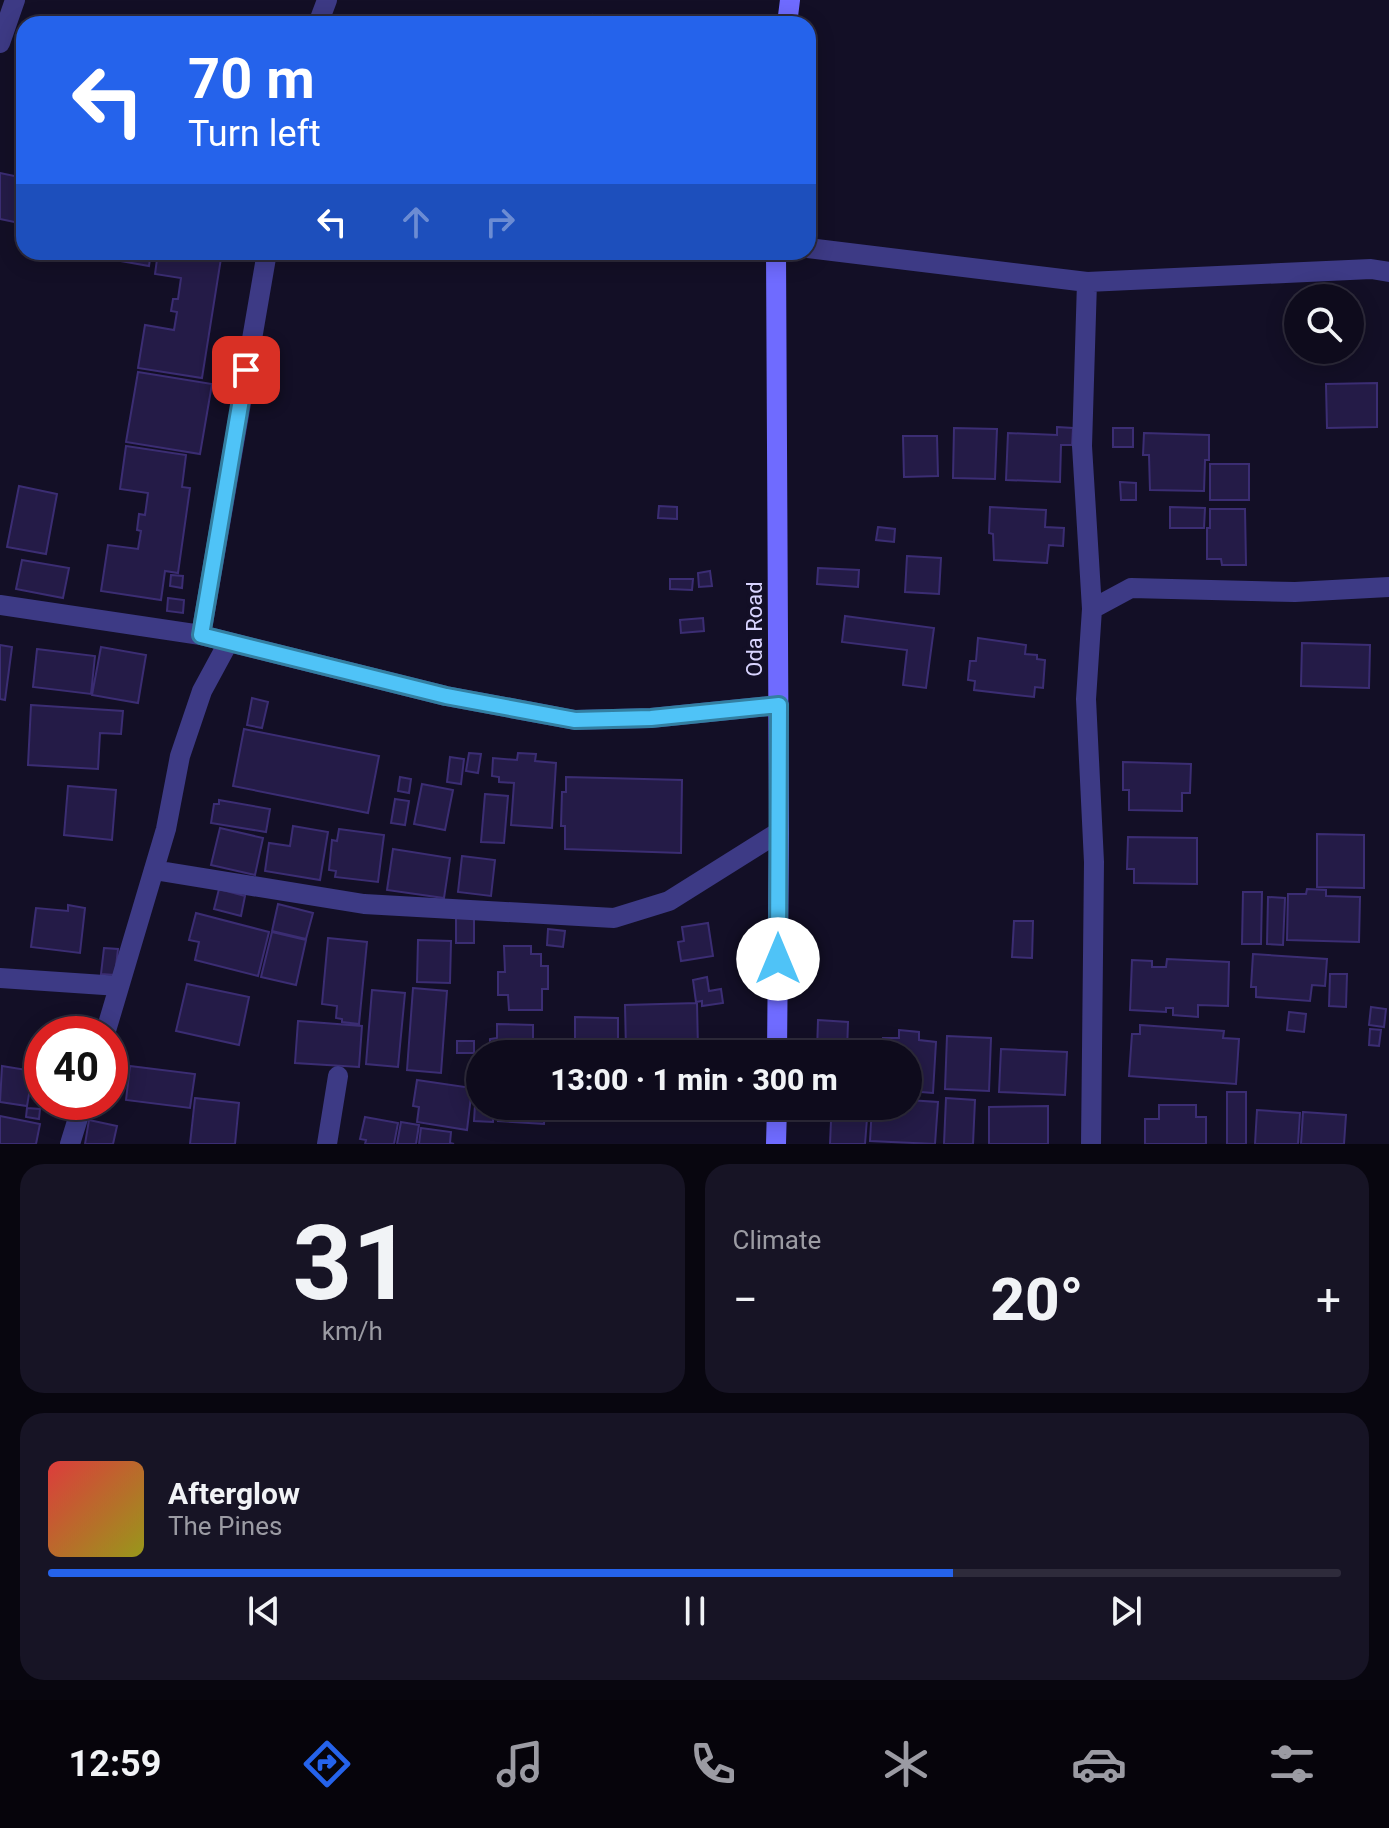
<!DOCTYPE html>
<html lang="en">
<head>
<meta charset="utf-8">
<style>
	:root { --surface:#0e0b1c; --page:#171425; --text:#f1f3f6; --muted:#9b9ba3; --line:#2e2b3b; --accent:#2563eb }
	body { margin:0; font-family:Roboto,sans-serif; background:var(--page); color:var(--text); height:100vh; display:flex; flex-direction:column; font-size:30px; white-space:nowrap }
	* { box-sizing:border-box; margin:0 }
	p { font-size:26px; color:var(--muted) }
	.icon { flex:none; width:44px; height:44px; fill:none; stroke:currentColor; stroke-width:2; stroke-linecap:round; stroke-linejoin:round }
	.map { position:relative; height:1144px; overflow:hidden }
	.sheet { display:flex; flex-direction:column; gap:20px; padding:20px; background:#08060f; flex:1 }
	.sheet>* { flex:none }
	.guide { position:absolute; left:16px; top:16px; width:800px; height:244px; border-radius:24px; box-shadow:0 4px 20px #0003,0 0 0 2px var(--line); background:#2563eb; color:#fff; overflow:hidden }
	.fabs { position:absolute; left:1284px; top:284px; display:grid; gap:16px }
	.fabs a { display:grid; place-items:center; width:80px; height:80px; border-radius:50%; background:var(--surface); box-shadow:0 4px 20px #0003,0 0 0 2px var(--line); font-size:40px }
	.speed { position:absolute; left:24px; top:1016px; display:flex; gap:16px; font-size:40px; font-weight:700; text-align:center }
	.speed>* { display:grid; place-content:center; width:104px; height:104px; border-radius:50%; background:var(--surface); box-shadow:0 4px 20px #0003,0 0 0 2px var(--line); line-height:1 }
	.speed .limit { border:12px solid #d22; background:#fff; color:#111 }
	.pin { position:absolute; display:grid; place-items:center; width:68px; height:68px; color:#fff; margin:-34px; border-radius:16px; box-shadow:0 4px 12px #0006 }
	.me { position:absolute; width:88px; margin:-44px; rotate:0deg; stroke-linejoin:round; filter:drop-shadow(0 0 6px #0008) }
	.turn { display:flex; align-items:center; gap:28px; height:168px; padding:0 40px; font-size:36px }
	.turn .icon { width:104px; height:104px; stroke-width:2.5 }
	.turn b { display:block; font-size:56px; line-height:68px }
	.lanes { display:flex; align-items:center; height:76px; padding:0 40px; background:#0003; justify-content:center; gap:40px; direction:ltr }
	.lanes .off { opacity:.35 }
	.big { font-size:60px; font-weight:800; line-height:1.1 }
	.sheet .tile { flex:1; display:flex; flex-direction:column; justify-content:center; gap:12px; min-width:0; padding:0 28px; border-radius:24px; background:var(--page) }
	.sheet .dial { align-items:center; gap:0 }
	.dial b { font-size:104px; line-height:1 }
	.song { display:flex; align-items:center; gap:24px }
	.cover { width:96px; height:96px; border-radius:12px; background:linear-gradient(135deg,hsl(0 70% 55%),hsl(60 70% 35%)) }
	.played { height:8px; border-radius:4px; background:linear-gradient(90deg,var(--accent) 70%,var(--line) 70%) }
	.keys { display:flex; justify-content:space-around; direction:ltr }
	.heat { display:flex; justify-content:space-between; align-items:center; font-size:44px; direction:ltr }
	.sheet .tiles { flex:1; display:grid; gap:20px; grid-template-columns:1fr 1fr }
	.tile:last-child { grid-column:span 2 }
	.trip { position:absolute; left:466px; top:1040px; width:456px; height:80px; border-radius:40px; background:var(--surface); box-shadow:0 4px 20px #0003,0 0 0 2px var(--line); font-weight:800; line-height:80px; text-align:center }
	.menu { display:flex; height:128px; justify-content:space-around; align-items:center; background:#06040b; color:var(--muted) }
	.menu .icon { width:56px; height:56px }
	.menu .selected { color:var(--accent) }
	.menu b { font-size:36px; color:var(--text) }
	.map>svg:first-child { display:block }
</style>
</head>
<body>
<div class="map">
<svg width="1389" height="1144" viewBox="0 0 1389 1144">
	<rect width="100%" height="100%" fill="#130f26"/>
	<path fill="#241b47" stroke="#3b2d73" stroke-width="2" d="M593 15 627 24H591Z
		M0 173 24 178V224L0 219Z
		M110 252H151L149 266 109 259Z
		M158 252H222L202 378 138 368 145 325 174 330 177 312 171 311 173 299H178L181 278 155 274Z
		M138 372 212 384 200 454 126 442Z
		M1377 383V427L1327 428 1326 384Z
		M1057 427 1073 428 1072 445H1061L1060 482 1006 480 1008 433 1057 435Z
		M954 428 997 429 995 479 953 478Z
		M1113 428H1133V447H1113Z
		M1144 433 1209 435V460H1205L1204 491 1150 490 1149 455H1143Z
		M903 436H937L938 476 904 477Z
		M126 446 186 455 182 487 190 488 178 573 165 571 161 600 101 591 108 545 138 549 141 531 137 530 139 514 145 515 148 493 120 489Z
		M1210 464H1249V500H1210Z
		M1120 482 1136 483V500H1121Z
		M19 486 57 494 46 554 7 547Z
		M659 506 677 507V519L658 518Z
		M990 507 1046 510 1045 527 1064 528 1063 546 1049 545 1047 563 994 560 993 534 989 533Z
		M1170 507 1205 508 1204 528H1170Z
		M1210 509H1245L1246 565H1222L1221 559H1207V528H1210Z
		M878 527 895 529 894 542 876 540Z
		M907 556 941 558 939 594 905 592Z
		M22 560 69 568 63 598 16 589Z
		M818 568 859 570 858 587 817 584Z
		M710 571 712 586 699 587 698 573Z
		M171 575 183 576 182 588 170 586Z
		M670 579H693L692 590 670 589Z
		M168 598 184 600 183 613 167 611Z
		M845 616 934 628 926 688 903 685 907 650 842 642Z
		M703 618 704 631 681 633 680 620Z
		M978 638 1026 645 1025 654 1037 655V659L1045 660 1043 688 1035 687 1034 697 974 690 975 681 968 680 970 661H976Z
		M1302 643 1370 645 1369 688 1301 686Z
		M0 645 12 647 5 700 0 699Z
		M101 647 146 655 138 703 92 695Z
		M37 649 95 656 91 694 33 687Z
		M252 698 268 702 262 728 247 725Z
		M31 705 123 711 121 734 100 733 98 769 28 765Z
		M244 729 379 756 368 813 233 786Z
		M469 753 481 754 478 773 466 771Z
		M518 753 536 754 535 761 556 763 552 828 511 825 514 783 499 782V777L492 776 493 758 517 760Z
		M450 757 464 759 461 784 447 782Z
		M1123 762 1191 764 1190 793H1182V811L1129 810V790H1123Z
		M400 777 411 779 409 793 398 791Z
		M566 777 682 780 681 853 565 849V826H561L562 792H566Z
		M422 784 453 790 445 830 414 824Z
		M68 786 116 790 112 840 64 835Z
		M485 794 508 796 504 843 481 842Z
		M395 799 409 801 405 825 391 823Z
		M219 800 270 809 266 832 211 823 214 804H219Z
		M293 826 328 832 320 880 265 871 269 843 290 846Z
		M220 828 263 838 255 875 211 865Z
		M339 829 384 835 378 882 335 877 336 871 329 870 332 840 337 841Z
		M1317 834 1364 835V888L1317 887Z
		M1128 837 1197 838V884L1134 883V869H1127Z
		M393 849 450 858 444 898 387 890Z
		M462 856 495 860 491 896 458 892Z
		M219 889 245 896 241 916 214 909Z
		M1307 889 1326 890V896L1360 897 1359 942 1287 940 1288 894H1306Z
		M1243 892H1262L1261 944H1242Z
		M1268 897 1285 898 1283 945 1267 944Z
		M278 904 313 913 306 939 272 931Z
		M68 905 85 908 80 953 31 947 36 908 68 911Z
		M196 913 269 932 258 976 195 960 199 942 189 940Z
		M456 918H474V943H456Z
		M1014 921H1033L1032 958 1012 957Z
		M708 923 713 956 681 961 678 942 684 941 682 927Z
		M548 929 565 931 563 947 547 945Z
		M272 932 306 940 296 985 261 977Z
		M328 938 367 942 359 1024 342 1022V1019L336 1018 337 1006 322 1004Z
		M418 940 451 941 450 983 417 982Z
		M504 946H531V954H541V966H548V989H542V1010H509L508 995H498V972H505Z
		M104 948 118 949 115 975 101 974Z
		M1253 954 1327 959 1325 986 1312 985 1310 1001 1256 997V987H1251Z
		M1167 959 1229 962 1228 1006 1198 1005V1017L1173 1015V1008H1166V1012L1130 1010 1132 960 1152 961V967H1166Z
		M1330 974H1347L1346 1007 1329 1006Z
		M707 977 709 991 721 989 723 1003 702 1006V1001L696 1002 693 980Z
		M187 984 249 997 239 1045 176 1031Z
		M413 988 447 991 441 1073 407 1070Z
		M372 990 405 993 398 1067 366 1064Z
		M697 1003 698 1049 626 1051 625 1005Z
		M1371 1007 1386 1009 1384 1027 1369 1025Z
		M1289 1012 1306 1014 1304 1032 1287 1030Z
		M575 1017 618 1018V1054H575Z
		M818 1020 848 1022 847 1052 817 1051Z
		M298 1021 362 1026 359 1067 295 1063Z
		M497 1024 533 1025V1054H490V1039L497 1038Z
		M1140 1025 1224 1031 1223 1038 1239 1039 1236 1084 1129 1076 1132 1034H1140Z
		M1370 1029 1381 1030 1379 1046 1369 1045Z
		M899 1030 919 1032V1040L936 1042 933 1093 908 1091V1054H866L867 1046 883 1047V1038H899Z
		M947 1036 991 1038 989 1091 945 1089Z
		M457 1041H474V1053H457Z
		M702 1044H723V1054H703Z
		M1001 1049 1067 1052 1065 1095 999 1092Z
		M2 1066 33 1071 27 1106 0 1102Z
		M130 1066 195 1074 190 1108 126 1100Z
		M477 1072 480 1073V1106H494L493 1122 474 1121Z
		M417 1080 472 1088 467 1130 417 1122 419 1107 413 1106Z
		M1227 1092H1246V1144H1227Z
		M195 1098 239 1103 235 1144H190Z
		M946 1098 975 1100 973 1144H944Z
		M908 1100 938 1102 935 1144 870 1141 872 1106H908Z
		M1159 1105H1196V1117H1206V1144H1145V1119H1159Z
		M499 1106H558V1110H545L544 1124 498 1121Z
		M827 1106H868L865 1144H830L831 1121H826Z
		M1048 1106V1144H989V1107Z
		M27 1108 40 1109 39 1119 26 1117Z
		M1257 1110 1300 1113 1298 1144H1255Z
		M1303 1112 1346 1115 1344 1144H1301Z
		M0 1116 40 1124 36 1144H0Z
		M365 1117 398 1123 394 1144H365L366 1140 360 1139Z
		M89 1120 117 1126 113 1144H85Z
		M401 1122 419 1125 416 1144H397Z
		M421 1128 451 1132 450 1143 454 1144H419Z"/>
	<g fill="none" stroke-linecap="round" stroke-linejoin="round">
		<path stroke="#3d3a85" stroke-width="20" d="M318 24 327 0
			M0 43 15 0
			M808 248 1087 282 1371 269 1389 272
			M1087 282 1082 446 1092 609 1086 699 1094 862 1091 1144
			M0 605 201 635 446 696 575 720 651 718 779 705
			M1092 609 1131 588 1295 592 1389 587
			M201 635 267 252
			M154 870 364 904 614 918 669 901 779 832
			M0 978 119 986
			M105 1034 166 829 180 756 202 691 228 643
			M70 1144 83 1102
			M327 1144 338 1076"/>
		<path stroke="#6f6bff" stroke-width="20" d="M787 24 790 0
			M776 252 779 832 777 1054
			M776 1144 777 1106"/>
	</g>
	<g fill="none" stroke-linecap="round" stroke-linejoin="round">
		<g stroke="#337fa1" stroke-width="20">
			<path id="route" d="M246 370 201 635 446 696 575 720 651 718 779 705 778 959"/>
		</g>
		<use href="#route" stroke="#4fc3f7" stroke-width="14"/>
	</g>
	<g text-anchor="middle" dominant-baseline="central" stroke-width="8" stroke-linejoin="round" paint-order="stroke">
		<g font-size="22" fill="#d9d4ff" stroke="#130f26">
			<text transform="translate(754 629) rotate(-90)">Oda Road</text>
		</g>
	</g>
</svg>
<div class="fabs">
<a><svg class="icon" aria-label="search" viewBox="0 0 24 24"><circle cx="10" cy="10" r="6"/><path d="M15 15l6 6"/></svg></a>
</div>
<div class="speed"><div class="limit">40</div></div>
<div class="pin" style="left:246px;top:370px;background:#d93025"><svg class="icon" aria-label="arrive" viewBox="0 0 24 24"><path d="M6 21V4h12l-3 4 3 4H6"/></svg></div>
<svg class="me" style="left:778px;top:959px" viewBox="-20 -20 40 40"><circle r="19" fill="#fff"/><path d="M0-13L10 11 0 6-10 11z" fill="#4fc3f7"/></svg>
<div class="trip">13:00 · 1 min · 300 m</div>
<div class="guide">
<div class="turn"><svg class="icon" aria-label="left" viewBox="0 0 24 24"><path d="M17 20v-9H6M10 6l-5 5 5 5"/></svg><div><b>70 m</b>Turn left</div></div>
<div class="lanes"><svg class="icon" aria-label="left" viewBox="0 0 24 24"><path d="M17 20v-9H6M10 6l-5 5 5 5"/></svg><svg class="icon off" aria-label="ahead" viewBox="0 0 24 24"><path d="M12 20V5M6 11l6-6 6 6"/></svg><svg class="icon off" aria-label="right" viewBox="0 0 24 24"><path d="M7 20v-9h11M14 6l5 5-5 5"/></svg></div>
</div>
</div>
<section class="sheet">
<div class="tiles">
<div class="tile dial"><b>31</b><p>km/h</p></div>
<div class="tile"><p>Climate</p>
<div class="heat"><a>−</a><b class="big">20°</b><a>+</a></div>
</div>
<div class="tile">
<div class="song"><i class="cover"></i><div><b>Afterglow</b><p>The Pines</p></div></div>
<div class="played"></div>
<div class="keys"><svg class="icon" aria-label="previous" viewBox="0 0 24 24"><path d="M18 5L8 12l10 7zM5 5v14"/></svg><svg class="icon" aria-label="pause" viewBox="0 0 24 24"><path d="M8 5v14M16 5v14"/></svg><svg class="icon" aria-label="next" viewBox="0 0 24 24"><path d="M6 5l10 7-10 7zM19 5v14"/></svg></div>
</div>
</div>
</section>
<nav class="menu">
<b>12:59</b>
<svg class="icon selected" aria-label="directions" viewBox="0 0 24 24"><path d="M12 3l9 9-9 9-9-9zM9 14v-3h6M13 9l2 2-2 2"/></svg>
<svg class="icon" aria-label="music" viewBox="0 0 24 24"><path d="M9 18V5l10-2v13"/><circle cx="6" cy="18" r="3"/><circle cx="16" cy="16" r="3"/></svg>
<svg class="icon" aria-label="phone" viewBox="0 0 24 24"><path d="M5 4h4l2 5-3 2q2 4 5 5l2-3 5 2v4C11 20 4 13 5 4z"/></svg>
<svg class="icon" aria-label="climate" viewBox="0 0 24 24"><path d="M12 3v18M4 7l16 10M4 17L20 7"/></svg>
<svg class="icon" aria-label="car" viewBox="0 0 24 24"><path d="M5 17H2v-5l4-1 3-4h7l3 4 3 1v5h-3M9 17h6M6 11h13"/><circle cx="7" cy="17" r="2"/><circle cx="17" cy="17" r="2"/></svg>
<svg class="icon" aria-label="filters" viewBox="0 0 24 24"><path d="M4 7h16M4 17h16"/><circle cx="9" cy="7" r="2"/><circle cx="15" cy="17" r="2"/></svg>
</nav>
</body>
</html>
